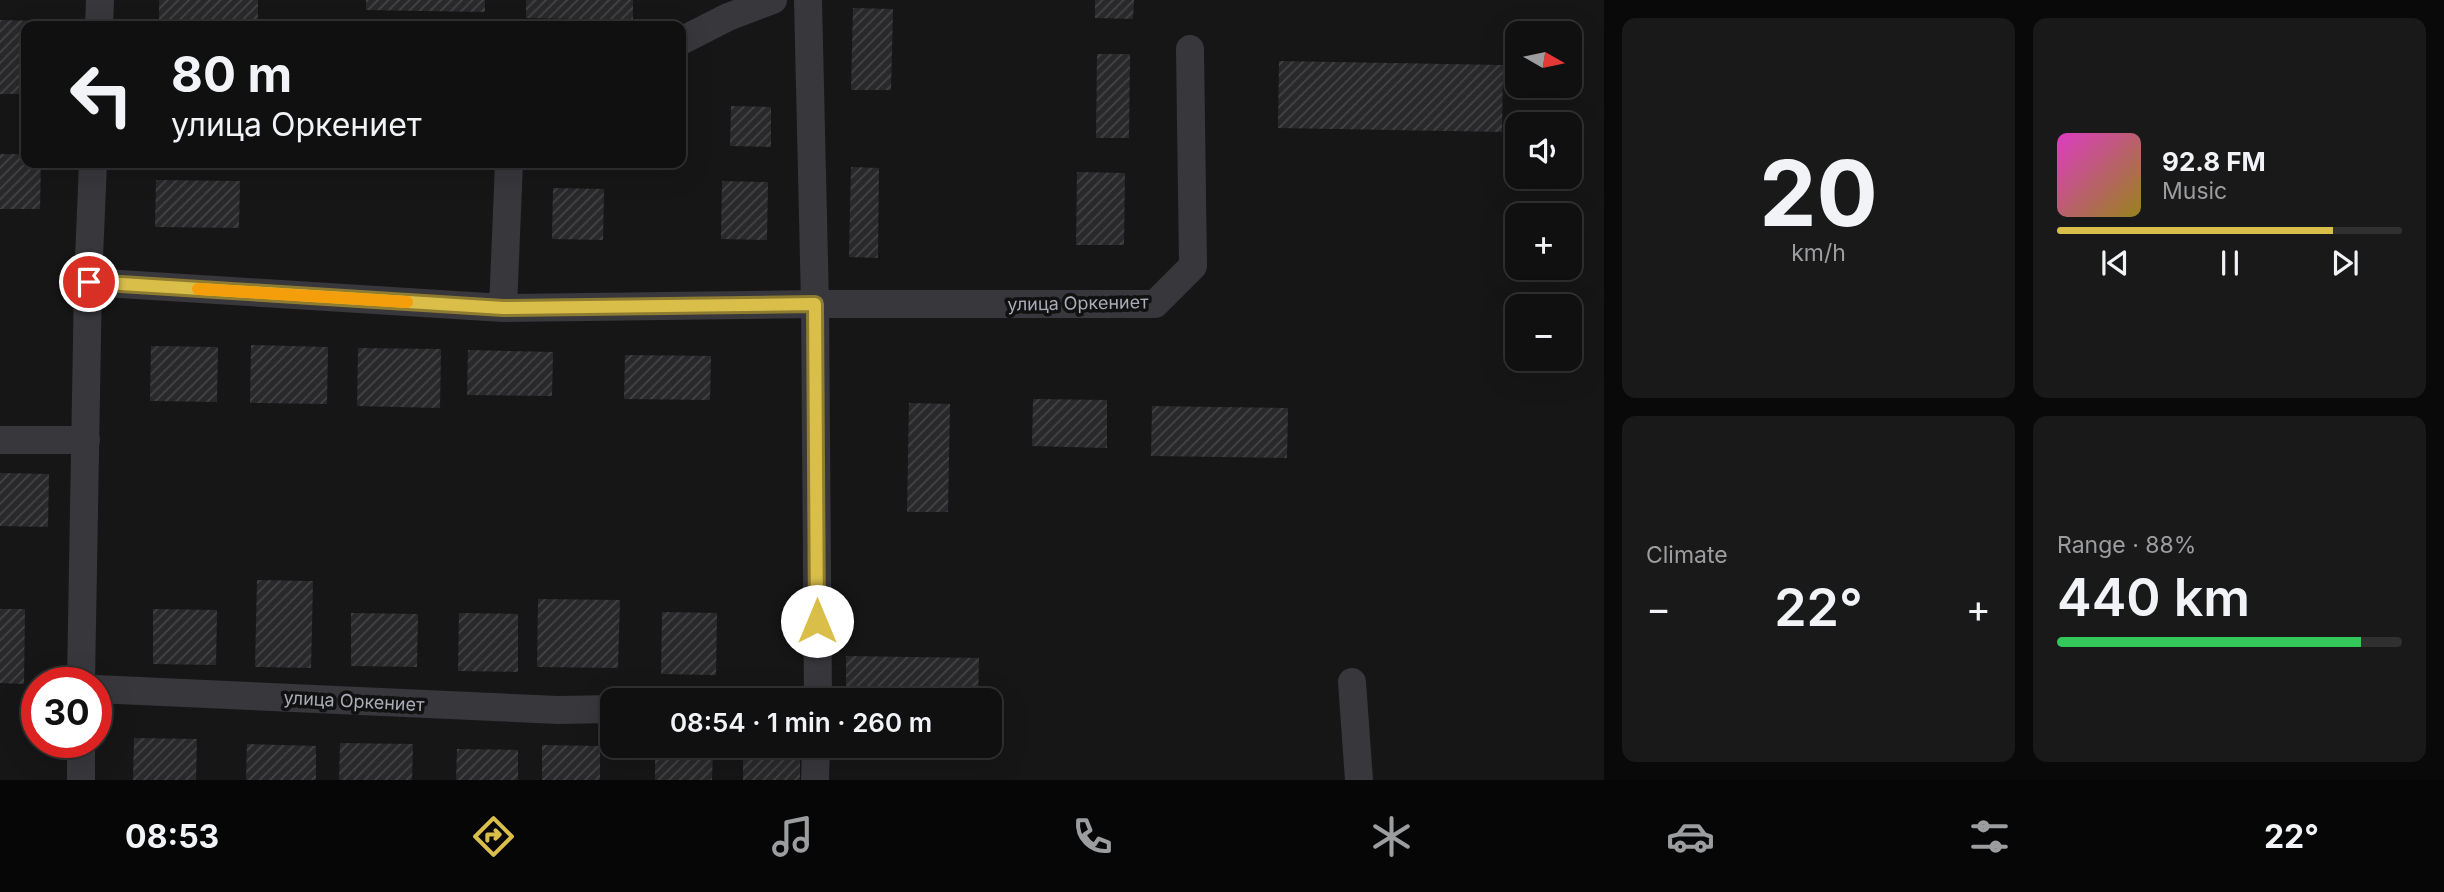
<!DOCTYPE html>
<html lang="en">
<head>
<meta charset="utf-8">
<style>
	:root { --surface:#101011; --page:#19191a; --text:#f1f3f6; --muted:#9c9d9f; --line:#303031; --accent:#dabe4a }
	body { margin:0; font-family:Inter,sans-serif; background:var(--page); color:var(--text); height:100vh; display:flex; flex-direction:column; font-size:26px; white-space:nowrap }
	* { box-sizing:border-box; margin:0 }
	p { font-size:23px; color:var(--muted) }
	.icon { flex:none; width:38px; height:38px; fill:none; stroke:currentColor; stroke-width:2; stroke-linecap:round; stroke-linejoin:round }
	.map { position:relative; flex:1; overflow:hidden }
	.drawer { display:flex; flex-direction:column; gap:18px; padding:18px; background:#090909; width:840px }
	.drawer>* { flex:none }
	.hud { position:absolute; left:21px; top:21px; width:665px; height:147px; border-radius:14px; box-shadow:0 7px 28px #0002,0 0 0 2px var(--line); background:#101011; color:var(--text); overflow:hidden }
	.needle { width:46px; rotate:99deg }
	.controls { position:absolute; left:1505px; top:21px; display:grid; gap:14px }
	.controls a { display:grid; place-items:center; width:77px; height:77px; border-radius:14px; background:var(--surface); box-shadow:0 7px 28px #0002,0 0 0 2px var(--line); font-size:35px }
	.speed { position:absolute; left:21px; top:667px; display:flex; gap:14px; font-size:35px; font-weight:700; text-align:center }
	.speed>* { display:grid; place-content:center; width:91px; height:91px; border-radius:50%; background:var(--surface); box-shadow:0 7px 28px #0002,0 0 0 2px var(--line); line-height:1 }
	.speed .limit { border:10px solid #d22; background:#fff; color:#111 }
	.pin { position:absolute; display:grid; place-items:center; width:60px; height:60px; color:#fff; margin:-30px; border:4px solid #fff; border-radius:50%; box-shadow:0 2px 7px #0007 }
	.me { position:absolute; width:77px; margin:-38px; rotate:0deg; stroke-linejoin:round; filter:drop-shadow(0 0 5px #0008) }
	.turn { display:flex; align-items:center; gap:24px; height:147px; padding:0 35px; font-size:32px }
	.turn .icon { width:91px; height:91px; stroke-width:2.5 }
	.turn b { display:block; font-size:49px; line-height:60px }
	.big { font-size:52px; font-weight:600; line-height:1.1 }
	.drawer .card { flex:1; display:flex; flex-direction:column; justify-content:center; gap:10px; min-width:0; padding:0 24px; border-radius:14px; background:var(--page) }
	.drawer .dial { align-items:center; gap:0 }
	.dial b { font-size:91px; line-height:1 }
	.song { display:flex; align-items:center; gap:21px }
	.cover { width:84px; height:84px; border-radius:10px; background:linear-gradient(135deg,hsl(310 70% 55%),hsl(50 70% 35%)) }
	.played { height:7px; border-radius:4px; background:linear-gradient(90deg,var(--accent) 80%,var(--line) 80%) }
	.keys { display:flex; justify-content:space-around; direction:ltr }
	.heat { display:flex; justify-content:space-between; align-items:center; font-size:38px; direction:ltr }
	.charge { height:10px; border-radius:5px; background:linear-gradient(90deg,#34c759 88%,var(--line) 0) }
	.drawer .tiles { flex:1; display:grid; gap:18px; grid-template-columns:repeat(2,1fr) }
	.trip { position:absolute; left:600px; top:688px; width:402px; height:70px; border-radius:14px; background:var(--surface); box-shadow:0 7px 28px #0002,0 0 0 2px var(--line); font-weight:600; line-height:70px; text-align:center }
	.tab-bar { display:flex; height:112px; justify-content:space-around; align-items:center; background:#060607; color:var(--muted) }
	.tab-bar .icon { width:49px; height:49px }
	.tab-bar .active { color:var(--accent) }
	.tab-bar b { font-size:32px; color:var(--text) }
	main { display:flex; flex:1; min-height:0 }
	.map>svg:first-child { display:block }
</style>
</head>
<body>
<main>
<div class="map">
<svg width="1604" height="780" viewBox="0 0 1604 780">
	<defs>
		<pattern id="building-hatch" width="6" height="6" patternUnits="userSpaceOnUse" patternTransform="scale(1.75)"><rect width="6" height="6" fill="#29292b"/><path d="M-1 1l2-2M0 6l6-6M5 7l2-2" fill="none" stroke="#454548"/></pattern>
	</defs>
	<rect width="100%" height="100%" fill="#161617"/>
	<path fill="url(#building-hatch)" d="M159 0H258V21L159 19Z
		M366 0H485V12L366 10Z
		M526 0H633V20L526 18Z
		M1095 0H1134L1133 19 1095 18Z
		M853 8 893 9 891 90H851Z
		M0 20 43 21V26H26V94H0Z
		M1097 54H1130L1129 138H1096Z
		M1279 61 1503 65 1502 132 1278 128Z
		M731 106 771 107V147L730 146Z
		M0 154H26V163H41L40 209H0Z
		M851 167 879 168 878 258 849 257Z
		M1077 172 1125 173 1124 245H1076Z
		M156 180 240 181 239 228 155 227Z
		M722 181 768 182 767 240 721 239Z
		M553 188 604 189 603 240 552 239Z
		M251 345 328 347 327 404 250 403Z
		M151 346 218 347 217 402 150 401Z
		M358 348 441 349 440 408 357 406Z
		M468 350 553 352 552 396 467 395Z
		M625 355 711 356 710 400 624 399Z
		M1033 399 1107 400V448L1032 446Z
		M909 403 950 404 948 512H907Z
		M1152 406 1288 408 1287 458 1151 456Z
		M0 473 49 474 48 527 0 526Z
		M257 580 313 581 311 668 255 667Z
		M538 599 620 600 618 668 537 667Z
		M0 609H25L24 684 0 683Z
		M153 609 217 610 216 665 153 664Z
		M662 612 717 613 716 675 661 674Z
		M351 613 418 614 417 667 351 666Z
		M459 613 518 614V672L458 671Z
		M846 656 979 658 978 700H846Z
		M134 738 197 739 196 780H133Z
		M340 743 413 744 412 780H339Z
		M247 744 316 746V780H246Z
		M542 745 600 746V780H542Z
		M743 746H800V780H743Z
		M457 749 518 750V780H456Z
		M655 751 713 753 712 780H655Z"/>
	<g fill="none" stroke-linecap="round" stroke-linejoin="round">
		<path stroke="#37373c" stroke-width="28" d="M808 0 815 304 818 700
			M99 26 100 0
			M681 41 728 17 773 0
			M88 282 503 308 815 304H1155L1193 266 1190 49
			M503 308 509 163
			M0 440H86
			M81 682 88 282 93 163
			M1352 682 1359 780
			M96 689 558 710 612 709
			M81 742V780
			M815 780 816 746"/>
	</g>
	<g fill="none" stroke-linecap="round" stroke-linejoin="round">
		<g stroke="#8e7c30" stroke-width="18">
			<path id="route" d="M89 282 503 308 815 304 817 621"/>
		</g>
		<use href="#route" stroke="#dabe4a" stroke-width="12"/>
		<path stroke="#f59e0b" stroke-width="12" d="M198 289 407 302"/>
	</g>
	<g text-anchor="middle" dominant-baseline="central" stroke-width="7" stroke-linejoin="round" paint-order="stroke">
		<g font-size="18" fill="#a9abb5" stroke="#111112">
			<text transform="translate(1078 303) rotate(-1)">улица Оркениет</text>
			<text transform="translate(354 701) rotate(3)">улица Оркениет</text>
		</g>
	</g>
</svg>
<div class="controls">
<a><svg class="needle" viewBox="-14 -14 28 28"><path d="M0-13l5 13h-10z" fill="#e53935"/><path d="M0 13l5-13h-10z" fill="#9c9d9f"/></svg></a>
<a><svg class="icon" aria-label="sound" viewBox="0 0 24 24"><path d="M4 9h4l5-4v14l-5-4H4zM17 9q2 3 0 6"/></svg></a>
<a>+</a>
<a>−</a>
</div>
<div class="speed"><div class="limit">30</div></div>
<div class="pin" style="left:89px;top:282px;background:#d93025"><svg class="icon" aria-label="arrive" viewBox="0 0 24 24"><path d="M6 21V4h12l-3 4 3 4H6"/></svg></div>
<svg class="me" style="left:817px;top:621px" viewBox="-20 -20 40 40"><circle r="19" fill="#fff"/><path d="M0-13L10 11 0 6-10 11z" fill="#dabe4a"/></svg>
<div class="trip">08:54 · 1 min · 260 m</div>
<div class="hud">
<div class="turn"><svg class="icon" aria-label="left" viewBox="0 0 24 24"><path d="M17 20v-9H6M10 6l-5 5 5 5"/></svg><div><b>80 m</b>улица Оркениет</div></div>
</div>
</div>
<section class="drawer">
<div class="tiles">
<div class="card dial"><b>20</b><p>km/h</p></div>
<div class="card">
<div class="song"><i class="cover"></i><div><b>92.8 FM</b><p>Music</p></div></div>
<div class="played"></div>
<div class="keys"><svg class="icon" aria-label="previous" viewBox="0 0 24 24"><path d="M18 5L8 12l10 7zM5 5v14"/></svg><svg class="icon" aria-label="pause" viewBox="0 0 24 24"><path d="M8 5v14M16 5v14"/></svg><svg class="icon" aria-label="next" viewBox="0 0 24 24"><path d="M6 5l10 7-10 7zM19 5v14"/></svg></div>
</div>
<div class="card"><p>Climate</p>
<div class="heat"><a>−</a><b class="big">22°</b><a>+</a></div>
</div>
<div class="card"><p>Range · 88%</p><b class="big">440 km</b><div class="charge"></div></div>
</div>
</section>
</main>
<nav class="tab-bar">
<b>08:53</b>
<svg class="icon active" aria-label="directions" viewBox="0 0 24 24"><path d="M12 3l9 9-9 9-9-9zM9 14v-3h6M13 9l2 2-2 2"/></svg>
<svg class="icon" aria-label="music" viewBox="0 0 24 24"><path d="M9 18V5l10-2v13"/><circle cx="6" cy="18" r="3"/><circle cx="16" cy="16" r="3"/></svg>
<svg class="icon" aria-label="phone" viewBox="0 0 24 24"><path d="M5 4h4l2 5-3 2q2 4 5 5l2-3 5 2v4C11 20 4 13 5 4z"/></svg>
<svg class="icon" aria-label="climate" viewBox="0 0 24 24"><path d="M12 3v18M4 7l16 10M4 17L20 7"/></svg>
<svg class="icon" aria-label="car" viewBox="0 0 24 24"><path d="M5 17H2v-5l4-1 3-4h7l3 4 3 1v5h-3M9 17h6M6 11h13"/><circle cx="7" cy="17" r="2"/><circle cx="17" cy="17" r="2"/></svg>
<svg class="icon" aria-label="filters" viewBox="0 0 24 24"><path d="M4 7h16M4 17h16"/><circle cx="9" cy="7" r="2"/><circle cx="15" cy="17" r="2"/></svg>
<b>22°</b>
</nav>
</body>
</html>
